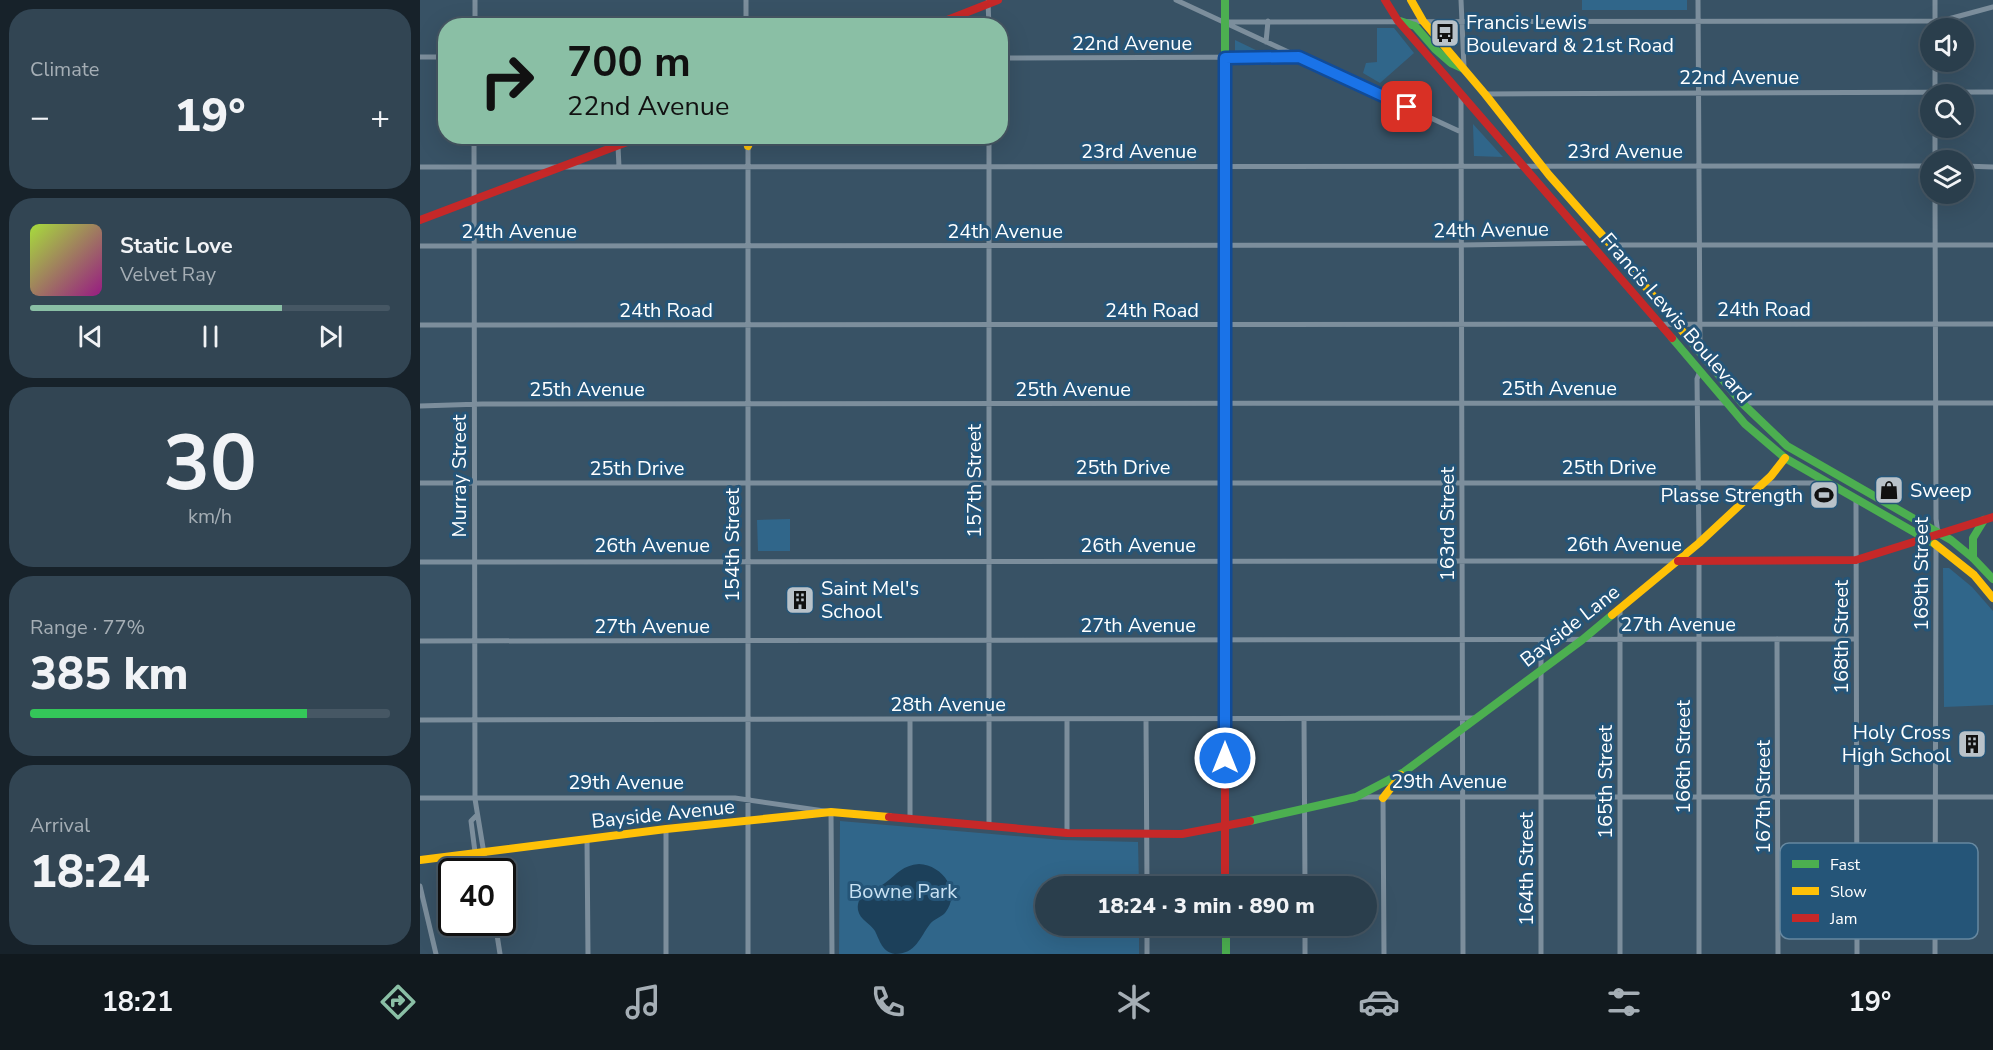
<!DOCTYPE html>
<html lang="en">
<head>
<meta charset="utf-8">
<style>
	:root { --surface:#2a3e4c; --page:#324553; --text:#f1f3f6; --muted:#a5aeb5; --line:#465764; --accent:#8abfa5 }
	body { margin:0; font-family:"Nunito Sans",sans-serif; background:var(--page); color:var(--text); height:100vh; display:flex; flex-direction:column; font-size:22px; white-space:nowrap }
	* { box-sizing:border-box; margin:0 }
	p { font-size:20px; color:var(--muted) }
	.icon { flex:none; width:33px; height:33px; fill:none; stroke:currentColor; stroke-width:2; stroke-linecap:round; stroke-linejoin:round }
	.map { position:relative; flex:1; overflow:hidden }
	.drawer { display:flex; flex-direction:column; gap:9px; padding:9px; background:#17222a; width:420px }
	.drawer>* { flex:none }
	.guide { position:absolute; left:18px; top:18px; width:570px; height:126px; border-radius:24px; box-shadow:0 6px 24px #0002,0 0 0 2px var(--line); background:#8abfa5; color:#111; overflow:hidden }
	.tools { position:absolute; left:1500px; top:18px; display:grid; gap:12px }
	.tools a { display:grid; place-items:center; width:54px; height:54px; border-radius:50%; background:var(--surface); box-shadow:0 6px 24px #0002,0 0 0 2px var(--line); font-size:30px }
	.speed { position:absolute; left:18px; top:858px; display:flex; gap:12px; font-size:30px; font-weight:700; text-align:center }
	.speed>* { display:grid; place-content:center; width:78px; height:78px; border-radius:50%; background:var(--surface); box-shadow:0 6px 24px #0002,0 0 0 2px var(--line); line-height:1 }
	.speed .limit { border:3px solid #111; border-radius:9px; background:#fff; color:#111 }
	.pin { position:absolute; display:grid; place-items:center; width:51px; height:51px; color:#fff; margin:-26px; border-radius:12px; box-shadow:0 3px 9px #0006 }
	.me { position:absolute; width:66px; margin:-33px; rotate:0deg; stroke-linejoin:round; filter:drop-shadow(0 0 4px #0008) }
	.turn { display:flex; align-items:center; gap:21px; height:126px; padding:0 30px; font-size:27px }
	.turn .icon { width:78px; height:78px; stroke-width:2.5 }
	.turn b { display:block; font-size:42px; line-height:51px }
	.big { font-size:45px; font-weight:800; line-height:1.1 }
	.drawer .tile { flex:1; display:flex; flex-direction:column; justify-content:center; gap:9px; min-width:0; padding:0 21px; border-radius:24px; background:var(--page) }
	.drawer .dial { align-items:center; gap:0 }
	.dial b { font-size:78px; line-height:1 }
	.song { display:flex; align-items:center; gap:18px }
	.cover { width:72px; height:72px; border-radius:9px; background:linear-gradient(135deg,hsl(80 70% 55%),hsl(310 70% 35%)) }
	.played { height:6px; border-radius:3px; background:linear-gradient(90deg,var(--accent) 70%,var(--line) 70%) }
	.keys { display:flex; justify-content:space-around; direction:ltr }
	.heat { display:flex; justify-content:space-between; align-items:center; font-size:33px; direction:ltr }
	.charge { height:9px; border-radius:4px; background:linear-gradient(90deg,#34c759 77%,var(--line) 0) }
	.trip { position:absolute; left:615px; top:876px; width:342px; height:60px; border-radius:30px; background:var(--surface); box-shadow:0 6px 24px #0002,0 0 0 2px var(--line); font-weight:800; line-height:60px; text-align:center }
	.dock { display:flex; height:96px; justify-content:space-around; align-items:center; background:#11191e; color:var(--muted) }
	.dock .icon { width:42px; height:42px }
	.dock .on { color:var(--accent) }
	.dock b { font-size:27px; color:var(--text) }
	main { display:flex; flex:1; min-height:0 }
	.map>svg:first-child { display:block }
</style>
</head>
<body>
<main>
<section class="drawer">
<div class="tile"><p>Climate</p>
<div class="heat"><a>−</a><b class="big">19°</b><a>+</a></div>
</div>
<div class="tile">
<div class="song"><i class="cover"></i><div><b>Static Love</b><p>Velvet Ray</p></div></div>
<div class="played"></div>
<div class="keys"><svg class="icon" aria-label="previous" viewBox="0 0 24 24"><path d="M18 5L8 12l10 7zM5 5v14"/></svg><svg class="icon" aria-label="pause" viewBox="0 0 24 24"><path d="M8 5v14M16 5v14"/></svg><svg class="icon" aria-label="next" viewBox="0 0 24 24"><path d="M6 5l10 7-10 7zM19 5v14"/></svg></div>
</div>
<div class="tile dial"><b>30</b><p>km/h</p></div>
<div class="tile"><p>Range · 77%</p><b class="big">385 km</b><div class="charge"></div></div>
<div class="tile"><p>Arrival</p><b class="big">18:24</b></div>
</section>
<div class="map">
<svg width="1573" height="954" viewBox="0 0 1573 954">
	<rect width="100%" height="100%" fill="#385265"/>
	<path fill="#30668a" d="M1162 0H1267V10H1162Z
		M957 28H974L994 53 960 83 943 73 946 63 957 62Z
		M815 40 840 52 815 51Z
		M1053 124 1083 157 1054 156Z
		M370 519V551H338L337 520Z
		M1523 568H1529L1552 587 1573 611V705L1524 707Z
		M420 821 642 840 718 842 719 886H626V926H719V954H419Z"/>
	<path fill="#1c405a" d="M499 864C523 865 542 892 525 913 521 917 514 919 510 924 500 937 496 954 475 954 462 952 460 941 455 931 450 923 440 920 438 910 436 892 454 891 465 883 477 874 483 865 499 864Z"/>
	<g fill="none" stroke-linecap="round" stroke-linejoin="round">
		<path stroke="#7c8e9c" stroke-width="5" d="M756 0 1041 132
			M1041 0 1044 67
			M1278 0 1280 351
			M1515 0V28
			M568 2 569 26
			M805 22 1521 21 1573 7
			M55 26V0
			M326 26V0
			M846 42 848 21
			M0 57H26
			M580 58 876 57
			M1515 62V93
			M1065 94 1573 92
			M1041 95 1043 954
			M54 136 55 799 67 872
			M569 136V825
			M328 143V954
			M198 146 199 167
			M1515 160V128
			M1544 166 1573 167
			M0 167H136
			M146 167 1510 166
			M1515 194 1516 519 1518 534
			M1191 245H1573
			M0 246 1042 245 1170 243
			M0 325 1573 324
			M1324 403H1573
			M0 406 62 404 1306 403
			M0 483H1405
			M1436 500 1437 954
			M1279 543 1277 379 1280 371
			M1279 560V954
			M0 562 1258 561
			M1357 639 1358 954
			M1121 640V954
			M0 641 1436 639
			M647 719V833
			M726 719 727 886
			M884 719 885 886
			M0 720 1057 718
			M938 797H1573
			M0 798H315L411 812 412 954
			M963 798 964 954
			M490 819V719
			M246 829V954
			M167 839 168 954
			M55 852 51 821 57 815
			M0 886 16 954
			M75 922 80 954
			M727 926V954
			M885 926V954
			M1200 954V609
			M1515 954 1516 546"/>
		<path stroke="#4caf50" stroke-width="8" d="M805 0V515
			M980 21 995 26 1015 49 1031 63 1042 68
			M1252 338 1325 424 1365 458 1515 544
			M1268 338 1322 403 1367 446 1531 540 1553 558 1573 579
			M1553 558V538L1564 520
			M830 821 936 797 984 772 1162 640 1192 615
			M806 926V954"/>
		<path stroke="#ffc107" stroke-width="8" d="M991 0 1003 21 1065 94 1129 175 1191 245 1268 338
			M328 146 332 136
			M1515 544 1554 575 1573 598
			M1192 615 1279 543 1351 476 1365 458
			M963 798 981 775
			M0 860 246 829 411 812 469 817"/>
		<path stroke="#c62828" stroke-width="8" d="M965 0 978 21 1252 338
			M512 26 578 0
			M0 220 223 136
			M805 515V886
			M1258 561 1436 560 1573 517
			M469 817 647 833 762 834 830 821"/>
	</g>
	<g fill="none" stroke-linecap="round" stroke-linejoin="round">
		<g stroke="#114b97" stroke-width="15">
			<path id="route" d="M805 758V58L879 57 987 107"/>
		</g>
		<use href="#route" stroke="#1a73e8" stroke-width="10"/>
	</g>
	<defs>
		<g id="bus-square" transform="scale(1.5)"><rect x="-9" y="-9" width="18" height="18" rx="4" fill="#b9c2c9" stroke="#255578"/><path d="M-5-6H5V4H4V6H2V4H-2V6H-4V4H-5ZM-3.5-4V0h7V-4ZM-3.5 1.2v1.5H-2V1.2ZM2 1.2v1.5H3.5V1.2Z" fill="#111"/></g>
		<g id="shop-square" transform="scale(1.5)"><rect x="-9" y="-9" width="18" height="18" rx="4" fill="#b9c2c9" stroke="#255578"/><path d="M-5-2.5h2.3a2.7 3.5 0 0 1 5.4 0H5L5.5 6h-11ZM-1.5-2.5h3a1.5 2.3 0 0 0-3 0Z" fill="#111"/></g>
		<g id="stadium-square" transform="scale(1.5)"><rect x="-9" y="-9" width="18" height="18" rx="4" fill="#b9c2c9" stroke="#255578"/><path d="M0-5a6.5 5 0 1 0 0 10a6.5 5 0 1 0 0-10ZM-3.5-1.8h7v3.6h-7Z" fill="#111"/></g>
		<g id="building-square" transform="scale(1.5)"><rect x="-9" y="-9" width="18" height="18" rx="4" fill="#b9c2c9" stroke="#255578"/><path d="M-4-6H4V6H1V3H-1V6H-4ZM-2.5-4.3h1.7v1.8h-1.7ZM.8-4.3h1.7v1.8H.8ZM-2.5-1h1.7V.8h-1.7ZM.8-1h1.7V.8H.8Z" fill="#111"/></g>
	</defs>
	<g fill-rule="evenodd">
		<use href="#bus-square" x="1025" y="33"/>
		<use href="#shop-square" x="1469" y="490"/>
		<use href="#stadium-square" x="1404" y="495"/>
		<use href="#building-square" x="380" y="600"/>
		<use href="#building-square" x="1552" y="744"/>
	</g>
	<g text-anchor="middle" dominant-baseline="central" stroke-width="6" stroke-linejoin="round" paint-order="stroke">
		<g font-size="20" fill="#fff" stroke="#255578" text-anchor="start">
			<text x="1046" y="22">Francis Lewis<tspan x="1046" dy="23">Boulevard &amp; 21st Road</tspan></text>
			<text x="1490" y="490">Sweep</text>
			<text x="1383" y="495" text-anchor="end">Plasse Strength</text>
			<text x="401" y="588">Saint Mel's<tspan x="401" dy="23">School</tspan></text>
			<text x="1531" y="732" text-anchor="end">Holy Cross<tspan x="1531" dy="23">High School</tspan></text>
		</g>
		<g font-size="20" fill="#fff" stroke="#255578">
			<text x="712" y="43">22nd Avenue</text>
			<text x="1319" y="77">22nd Avenue</text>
			<text x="719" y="151">23rd Avenue</text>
			<text x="1205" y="151">23rd Avenue</text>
			<text transform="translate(1071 230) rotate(-1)">24th Avenue</text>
			<text x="99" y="231">24th Avenue</text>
			<text x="585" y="231">24th Avenue</text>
			<text x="1344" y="309">24th Road</text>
			<text x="246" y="310">24th Road</text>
			<text x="732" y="310">24th Road</text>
			<text transform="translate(1256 318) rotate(49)">Francis Lewis Boulevard</text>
			<text x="1139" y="388">25th Avenue</text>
			<text x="167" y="389">25th Avenue</text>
			<text x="653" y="389">25th Avenue</text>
			<text x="703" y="467">25th Drive</text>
			<text x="1189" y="467">25th Drive</text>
			<text x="217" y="468">25th Drive</text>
			<text transform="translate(39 476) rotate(-90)">Murray Street</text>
			<text transform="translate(554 481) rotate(-90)">157th Street</text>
			<text transform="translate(1027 524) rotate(-90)">163rd Street</text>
			<text x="1204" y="544">26th Avenue</text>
			<text x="232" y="545">26th Avenue</text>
			<text transform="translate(312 545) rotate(-90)">154th Street</text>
			<text x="718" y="545">26th Avenue</text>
			<text transform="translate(1501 574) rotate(-90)">169th Street</text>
			<text x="1258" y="624">27th Avenue</text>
			<text x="718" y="625">27th Avenue</text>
			<text x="232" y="626">27th Avenue</text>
			<text transform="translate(1150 626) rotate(-38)">Bayside Lane</text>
			<text transform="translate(1421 637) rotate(-90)">168th Street</text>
			<text x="528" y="704">28th Avenue</text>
			<text transform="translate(1263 757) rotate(-90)">166th Street</text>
			<text x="1029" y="781">29th Avenue</text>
			<text x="206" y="782">29th Avenue</text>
			<text transform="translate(1185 782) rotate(-90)">165th Street</text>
			<text transform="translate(1343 797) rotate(-90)">167th Street</text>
			<text transform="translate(243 814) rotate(-6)">Bayside Avenue</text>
			<text transform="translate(1106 869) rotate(-90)">164th Street</text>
		</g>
		<g font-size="20" fill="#c9e2f3" stroke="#255578">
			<text x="483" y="891">Bowne Park</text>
		</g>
	</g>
	<rect x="1360" y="843" width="198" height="96" rx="9" fill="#255578" stroke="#6688a0" stroke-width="1.5"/>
	<rect x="1372" y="860" width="27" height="8" fill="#4caf50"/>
	<rect x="1372" y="887" width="27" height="8" fill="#ffc107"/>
	<rect x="1372" y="914" width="27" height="8" fill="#c62828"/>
	<g font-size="16" fill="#fff">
		<text x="1410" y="870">Fast</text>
		<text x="1410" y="897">Slow</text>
		<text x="1410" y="924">Jam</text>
	</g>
</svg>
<div class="tools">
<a><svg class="icon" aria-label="sound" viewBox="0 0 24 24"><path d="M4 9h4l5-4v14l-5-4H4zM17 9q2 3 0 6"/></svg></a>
<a><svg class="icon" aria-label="search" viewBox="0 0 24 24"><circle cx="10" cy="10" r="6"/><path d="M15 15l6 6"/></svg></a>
<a><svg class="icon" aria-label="layers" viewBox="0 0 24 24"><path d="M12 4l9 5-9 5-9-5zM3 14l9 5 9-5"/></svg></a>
</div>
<div class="speed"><div class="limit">40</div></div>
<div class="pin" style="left:987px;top:107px;background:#d93025"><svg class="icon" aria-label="arrive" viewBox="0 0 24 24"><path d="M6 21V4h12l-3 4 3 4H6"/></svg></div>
<svg class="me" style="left:805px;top:758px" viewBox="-20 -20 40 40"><circle r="17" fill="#1a73e8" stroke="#fff" stroke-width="3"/><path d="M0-11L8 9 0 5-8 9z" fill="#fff"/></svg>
<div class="trip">18:24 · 3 min · 890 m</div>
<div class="guide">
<div class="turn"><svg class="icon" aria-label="right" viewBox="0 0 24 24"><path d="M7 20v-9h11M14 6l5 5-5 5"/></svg><div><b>700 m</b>22nd Avenue</div></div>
</div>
</div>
</main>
<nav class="dock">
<b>18:21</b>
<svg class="icon on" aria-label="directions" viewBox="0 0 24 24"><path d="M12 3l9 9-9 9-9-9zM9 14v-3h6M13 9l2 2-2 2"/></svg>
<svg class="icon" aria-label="music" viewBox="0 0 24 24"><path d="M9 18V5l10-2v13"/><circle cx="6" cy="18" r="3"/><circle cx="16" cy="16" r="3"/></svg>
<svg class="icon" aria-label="phone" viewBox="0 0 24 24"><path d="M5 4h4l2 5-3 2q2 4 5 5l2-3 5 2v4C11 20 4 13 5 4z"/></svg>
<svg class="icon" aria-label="climate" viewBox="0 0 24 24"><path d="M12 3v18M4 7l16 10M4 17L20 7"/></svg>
<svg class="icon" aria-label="car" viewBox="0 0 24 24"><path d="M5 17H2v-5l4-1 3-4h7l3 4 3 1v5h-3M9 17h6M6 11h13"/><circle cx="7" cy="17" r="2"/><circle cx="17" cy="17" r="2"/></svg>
<svg class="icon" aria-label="filters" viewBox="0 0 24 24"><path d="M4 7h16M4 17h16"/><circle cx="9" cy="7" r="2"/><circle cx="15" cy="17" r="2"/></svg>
<b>19°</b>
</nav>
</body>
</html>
